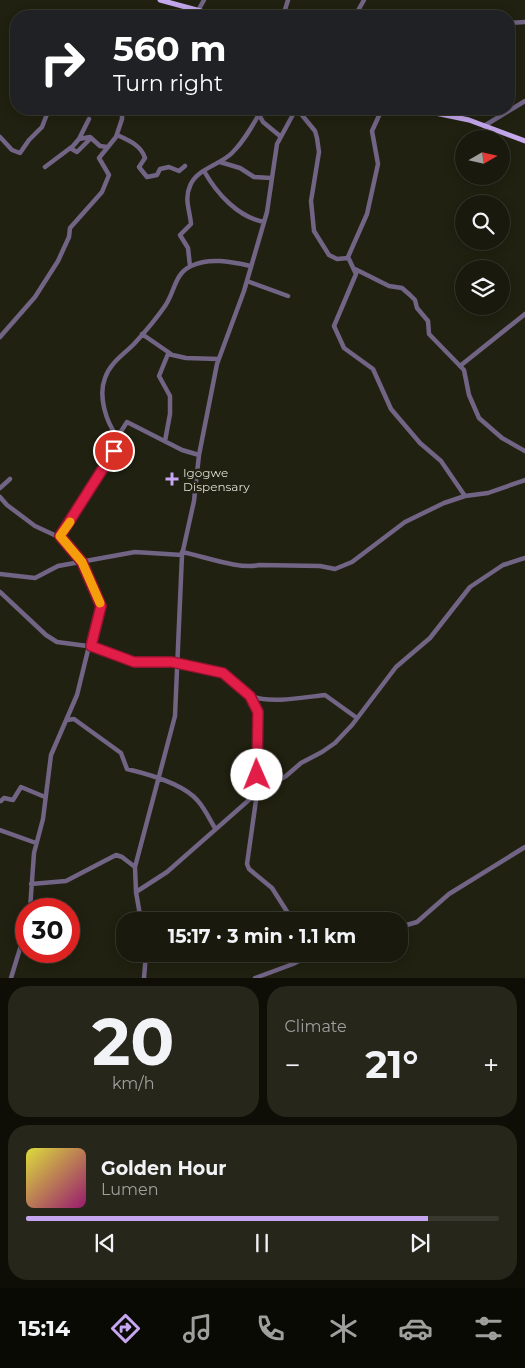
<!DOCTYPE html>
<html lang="en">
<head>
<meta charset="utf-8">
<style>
	:root { --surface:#19190d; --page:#26261b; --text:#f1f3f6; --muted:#9fa09d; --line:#37382e; --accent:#c6a6f0 }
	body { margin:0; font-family:Montserrat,sans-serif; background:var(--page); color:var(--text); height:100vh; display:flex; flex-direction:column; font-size:19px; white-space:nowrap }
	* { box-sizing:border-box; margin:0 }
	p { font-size:16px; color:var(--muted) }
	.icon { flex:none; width:28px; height:28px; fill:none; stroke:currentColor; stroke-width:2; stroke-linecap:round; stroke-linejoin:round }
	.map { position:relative; height:978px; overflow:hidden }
	.sheet { display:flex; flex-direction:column; gap:8px; padding:8px; background:#0e0e07; flex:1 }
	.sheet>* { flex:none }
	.hud { position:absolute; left:10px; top:10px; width:505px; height:105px; border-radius:20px; box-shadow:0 2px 12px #0003,0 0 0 1px var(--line); background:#202124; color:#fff; overflow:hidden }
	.needle { width:32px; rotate:81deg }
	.controls { position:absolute; left:455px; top:130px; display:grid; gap:10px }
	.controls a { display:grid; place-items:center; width:55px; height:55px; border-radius:50%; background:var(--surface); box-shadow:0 2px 12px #0003,0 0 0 1px var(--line); font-size:25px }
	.speed { position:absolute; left:15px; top:898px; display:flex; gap:10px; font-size:25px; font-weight:700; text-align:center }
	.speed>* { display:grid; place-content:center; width:65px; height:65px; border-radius:50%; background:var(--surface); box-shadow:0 2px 12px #0003,0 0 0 1px var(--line); line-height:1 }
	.speed .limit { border:8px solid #d22; background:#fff; color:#111 }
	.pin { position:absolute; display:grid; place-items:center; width:42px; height:42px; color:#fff; margin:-21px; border:2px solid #fff; border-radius:50%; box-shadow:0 1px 5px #0007 }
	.me { position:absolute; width:55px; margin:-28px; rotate:359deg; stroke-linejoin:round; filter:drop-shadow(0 0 4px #0008) }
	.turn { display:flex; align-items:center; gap:18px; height:105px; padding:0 20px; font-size:22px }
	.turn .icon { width:65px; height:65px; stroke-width:2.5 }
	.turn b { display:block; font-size:35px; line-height:42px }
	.big { font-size:38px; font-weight:700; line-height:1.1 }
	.sheet .card { flex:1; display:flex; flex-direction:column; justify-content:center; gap:8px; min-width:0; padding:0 18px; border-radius:20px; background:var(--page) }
	.sheet .dial { align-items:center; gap:0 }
	.dial b { font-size:65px; line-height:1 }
	.song { display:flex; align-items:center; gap:15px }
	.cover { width:60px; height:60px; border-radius:8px; background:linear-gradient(135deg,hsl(60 70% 55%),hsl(320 70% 35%)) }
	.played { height:5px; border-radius:2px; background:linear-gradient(90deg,var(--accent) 85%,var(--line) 85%) }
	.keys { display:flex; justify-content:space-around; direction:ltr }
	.heat { display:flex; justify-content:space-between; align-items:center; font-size:28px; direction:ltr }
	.sheet .tiles { flex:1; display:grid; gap:8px; grid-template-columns:1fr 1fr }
	.card:last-child { grid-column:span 2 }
	.trip { position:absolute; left:116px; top:912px; width:292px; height:50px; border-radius:20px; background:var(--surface); box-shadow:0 2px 12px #0003,0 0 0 1px var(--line); font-weight:700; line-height:50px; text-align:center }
	.dock { display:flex; height:80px; justify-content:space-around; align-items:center; background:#0a0a05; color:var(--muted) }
	.dock .icon { width:35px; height:35px }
	.dock .active { color:var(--accent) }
	.dock b { font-size:22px; color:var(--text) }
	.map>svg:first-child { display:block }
</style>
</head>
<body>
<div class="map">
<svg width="525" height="978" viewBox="0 0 525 978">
	<rect width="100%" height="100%" fill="#212111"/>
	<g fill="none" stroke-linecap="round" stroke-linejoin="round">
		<path stroke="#716485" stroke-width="4.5" d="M195 16 204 0
			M283 16 288 0
			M355 16 364 0
			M509 23 525 22
			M256 109 263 122 280 136
			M297 109 315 131 317 138 319 152 311 201 314 231 329 255 337 259 348 258
			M382 109 372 131 378 164 367 214 348 257 356 274 334 326 344 348 373 369 391 409 420 443 441 461 465 496
			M484 126 525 101
			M117 135C128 140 141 145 145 158L139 167 147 177 157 175 160 169 169 167 179 171 185 166
			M0 137 12 150 20 153 29 140 42 127 49 109
			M79 139 89 119
			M70 148 77 152 91 138
			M220 162 240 168 254 177 271 178
			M45 167 73 146 79 139 90 137 100 146 107 147
			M204 171C217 194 238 217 264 222
			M190 266 188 248 180 235 191 224C190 211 184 199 190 186 196 169 220 165 232 153 243 142 250 130 258 116
			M355 269 389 286 402 288 410 295 415 300 417 308 428 321 429 334 464 370 469 395 479 418 502 438 525 451
			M247 281 288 296
			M142 334 171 354
			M0 337 35 297 58 261 69 237 70 228 102 192 109 175 99 158 116 137 122 119V109
			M460 366 525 314
			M117 436C106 422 98 396 105 378 110 363 123 355 134 344 145 332 156 319 165 306 175 292 174 274 191 266 210 257 232 262 251 266
			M165 441 170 414V396L159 376 168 354 186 358 218 359
			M0 488 10 479
			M0 497 7 505 35 526 63 539 82 562 101 608 91 646
			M60 536 102 470 113 457V444L127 422 182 450 199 455
			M182 552C203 556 240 570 259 565L320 566 335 569 352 562 405 522 444 503 465 496 488 493 525 480
			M0 574 35 578 58 566 135 552 182 555
			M0 592 46 635 57 642 95 647 134 662H172L178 665 217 670 251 696 258 712 260 724 256 753 257 793 247 864 249 869 272 888 293 921
			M252 696C268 704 306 697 325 695L357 718
			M67 720 74 719 121 753 127 769C148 774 184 784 198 801 205 809 210 820 215 828
			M1 801 4 798 13 800 21 787 45 797
			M0 830 36 843
			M31 884 66 881 116 855 122 857 135 867
			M136 892 167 872 257 793 286 776 301 763 322 752 335 743 352 725 396 667 430 638 470 587 503 565 525 558
			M30 909 34 853 43 819 51 755 77 695 89 646
			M141 921 136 892 135 867 175 716 182 555 194 501 199 455 217 364 244 291 267 212 277 144 296 109
			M400 927 417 922 449 894 525 847
			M11 978 26 929
			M144 978 146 954
			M255 978 293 964 312 954"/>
		<path stroke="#c5a8ed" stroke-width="5" d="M160 0 219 16
			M416 109 469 120 525 141"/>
	</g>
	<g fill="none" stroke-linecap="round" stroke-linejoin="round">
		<g stroke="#92132f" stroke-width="12">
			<path id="route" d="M114 451 113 457 102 470 60 536 82 562 101 606 91 646 134 662H172L223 673 250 696 258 712 257 775"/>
		</g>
		<use href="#route" stroke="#e11d48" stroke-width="9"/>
		<path stroke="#f59e0b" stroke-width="9" d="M70 522 60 536 82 562 100 603"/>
	</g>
	<path fill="#c6a6f0" stroke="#212111" stroke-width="2" d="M169.5 471.5h5v5h5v5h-5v5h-5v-5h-5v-5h5z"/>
	<g text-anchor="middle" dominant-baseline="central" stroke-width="5" stroke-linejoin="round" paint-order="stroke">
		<g font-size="12" fill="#ddddd3" stroke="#212111" text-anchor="start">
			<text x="183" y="472">Igogwe<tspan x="183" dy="14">Dispensary</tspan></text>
		</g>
	</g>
</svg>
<div class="controls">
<a><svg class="needle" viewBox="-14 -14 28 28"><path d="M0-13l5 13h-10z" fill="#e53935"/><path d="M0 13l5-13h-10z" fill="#9fa09d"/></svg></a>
<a><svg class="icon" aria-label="search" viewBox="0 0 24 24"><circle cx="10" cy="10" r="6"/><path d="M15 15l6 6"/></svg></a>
<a><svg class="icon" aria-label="layers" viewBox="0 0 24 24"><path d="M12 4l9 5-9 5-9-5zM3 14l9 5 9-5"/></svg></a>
</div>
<div class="speed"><div class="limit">30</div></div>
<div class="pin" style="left:114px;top:451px;background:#d93025"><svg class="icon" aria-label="arrive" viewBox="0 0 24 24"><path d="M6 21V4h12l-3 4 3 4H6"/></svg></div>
<svg class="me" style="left:257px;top:775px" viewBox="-20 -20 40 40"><circle r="19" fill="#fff"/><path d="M0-13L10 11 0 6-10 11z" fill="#e11d48"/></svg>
<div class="trip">15:17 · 3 min · 1.1 km</div>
<div class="hud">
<div class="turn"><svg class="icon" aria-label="right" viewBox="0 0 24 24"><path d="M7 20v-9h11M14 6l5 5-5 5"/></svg><div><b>560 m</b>Turn right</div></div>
</div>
</div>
<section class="sheet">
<div class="tiles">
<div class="card dial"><b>20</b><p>km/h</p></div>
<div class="card"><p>Climate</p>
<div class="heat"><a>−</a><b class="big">21°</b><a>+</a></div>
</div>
<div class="card">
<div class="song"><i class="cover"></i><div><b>Golden Hour</b><p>Lumen</p></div></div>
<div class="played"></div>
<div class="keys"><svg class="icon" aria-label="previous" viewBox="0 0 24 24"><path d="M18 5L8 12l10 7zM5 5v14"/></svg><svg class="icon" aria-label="pause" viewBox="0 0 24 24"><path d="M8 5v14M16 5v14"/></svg><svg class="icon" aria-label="next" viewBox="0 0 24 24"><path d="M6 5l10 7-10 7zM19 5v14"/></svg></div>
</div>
</div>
</section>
<nav class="dock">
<b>15:14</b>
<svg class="icon active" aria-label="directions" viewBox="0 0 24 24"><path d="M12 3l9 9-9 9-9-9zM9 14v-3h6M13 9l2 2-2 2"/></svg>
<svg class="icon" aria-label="music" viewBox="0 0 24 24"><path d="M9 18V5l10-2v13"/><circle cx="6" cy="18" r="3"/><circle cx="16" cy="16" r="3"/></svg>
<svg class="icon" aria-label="phone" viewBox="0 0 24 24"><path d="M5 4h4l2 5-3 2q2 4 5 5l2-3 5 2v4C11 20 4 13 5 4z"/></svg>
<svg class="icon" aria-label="climate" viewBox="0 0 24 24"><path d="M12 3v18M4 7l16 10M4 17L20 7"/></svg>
<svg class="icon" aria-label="car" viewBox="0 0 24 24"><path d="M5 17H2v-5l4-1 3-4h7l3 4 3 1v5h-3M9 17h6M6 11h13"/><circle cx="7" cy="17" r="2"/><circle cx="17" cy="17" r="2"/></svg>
<svg class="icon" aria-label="filters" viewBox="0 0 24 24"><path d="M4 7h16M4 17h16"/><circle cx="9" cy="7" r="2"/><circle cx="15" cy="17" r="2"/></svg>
</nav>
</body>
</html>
